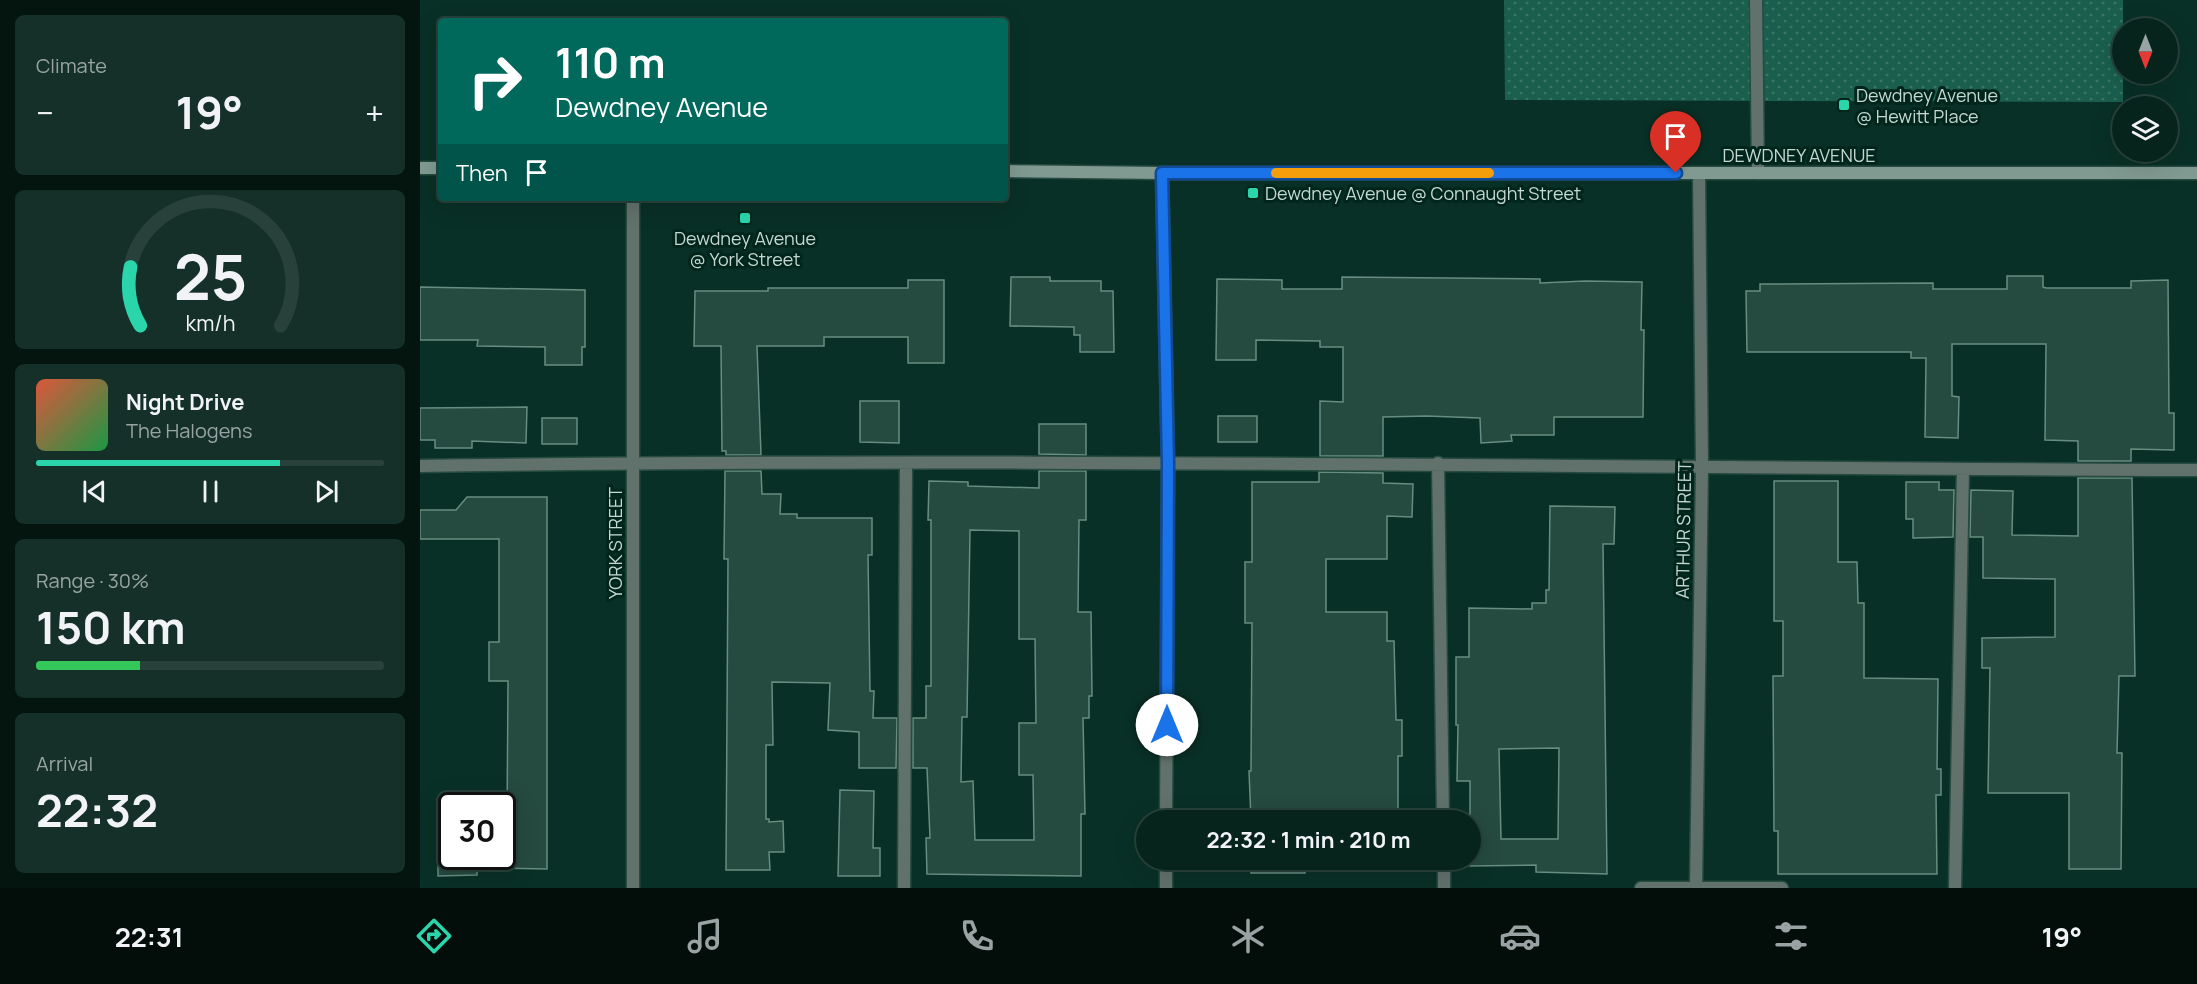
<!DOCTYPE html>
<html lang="en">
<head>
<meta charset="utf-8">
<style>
	:root { --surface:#07241c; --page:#153029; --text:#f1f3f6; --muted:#98a4a3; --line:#28413b; --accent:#2ad5ac }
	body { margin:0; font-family:Manrope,sans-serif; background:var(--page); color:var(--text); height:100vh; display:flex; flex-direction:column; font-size:22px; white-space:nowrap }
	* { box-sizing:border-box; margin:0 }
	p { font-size:20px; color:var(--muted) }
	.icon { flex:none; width:33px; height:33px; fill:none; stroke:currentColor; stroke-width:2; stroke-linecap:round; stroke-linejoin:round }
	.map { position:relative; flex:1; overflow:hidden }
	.details { display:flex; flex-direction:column; gap:15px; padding:15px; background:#04140f; width:420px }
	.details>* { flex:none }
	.hud { position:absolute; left:18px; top:18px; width:570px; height:183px; border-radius:6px; box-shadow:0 6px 24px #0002,0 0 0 2px var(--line); background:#00695c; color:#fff; overflow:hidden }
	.needle { width:39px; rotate:180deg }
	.buttons { position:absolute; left:1692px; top:18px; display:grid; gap:12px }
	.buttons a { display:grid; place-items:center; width:66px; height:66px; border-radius:50%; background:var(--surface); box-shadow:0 6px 24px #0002,0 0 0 2px var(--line); font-size:30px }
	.speed { position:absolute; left:18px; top:792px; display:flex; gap:12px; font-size:30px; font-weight:700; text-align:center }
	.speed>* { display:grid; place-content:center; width:78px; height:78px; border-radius:50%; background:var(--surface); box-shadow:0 6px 24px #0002,0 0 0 2px var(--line); line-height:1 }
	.speed .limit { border:3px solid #111; border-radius:9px; background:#fff; color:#111 }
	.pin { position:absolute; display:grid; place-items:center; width:51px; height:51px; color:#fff; margin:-62px -26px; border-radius:50% 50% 50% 0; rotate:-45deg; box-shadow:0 0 6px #0007 }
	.pin .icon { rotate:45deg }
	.me { position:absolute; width:66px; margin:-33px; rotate:0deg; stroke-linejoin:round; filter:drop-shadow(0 0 4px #0008) }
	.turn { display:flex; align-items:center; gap:21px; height:126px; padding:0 18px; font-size:27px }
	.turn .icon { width:78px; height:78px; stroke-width:2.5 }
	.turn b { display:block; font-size:42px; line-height:51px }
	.then { display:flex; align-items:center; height:57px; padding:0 18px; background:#0003; gap:12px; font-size:22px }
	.big { font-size:45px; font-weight:700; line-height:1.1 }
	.details .card { flex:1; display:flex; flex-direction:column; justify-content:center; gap:9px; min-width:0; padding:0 21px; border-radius:9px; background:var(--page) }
	.details .dial { align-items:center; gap:0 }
	.dial svg { height:156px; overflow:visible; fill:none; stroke:var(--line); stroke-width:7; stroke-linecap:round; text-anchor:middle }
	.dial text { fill:var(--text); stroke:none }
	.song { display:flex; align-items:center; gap:18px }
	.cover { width:72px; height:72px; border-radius:9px; background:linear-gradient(135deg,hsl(10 70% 55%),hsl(140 70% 35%)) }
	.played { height:6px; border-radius:3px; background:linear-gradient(90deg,var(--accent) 70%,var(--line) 70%) }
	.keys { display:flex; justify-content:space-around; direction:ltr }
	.heat { display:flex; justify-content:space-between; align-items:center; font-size:33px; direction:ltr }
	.charge { height:9px; border-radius:4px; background:linear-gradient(90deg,#34c759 30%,var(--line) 0) }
	.trip { position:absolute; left:716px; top:810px; width:345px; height:60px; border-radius:30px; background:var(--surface); box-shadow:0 6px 24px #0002,0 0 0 2px var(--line); font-weight:700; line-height:60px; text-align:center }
	.dock { display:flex; height:96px; justify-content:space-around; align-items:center; background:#030e0b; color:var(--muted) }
	.dock .icon { width:42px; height:42px }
	.dock .current { color:var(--accent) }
	.dock b { font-size:27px; color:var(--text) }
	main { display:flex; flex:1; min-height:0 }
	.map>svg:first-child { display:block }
</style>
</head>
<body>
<main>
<section class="details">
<div class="card"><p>Climate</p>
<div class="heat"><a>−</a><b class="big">19°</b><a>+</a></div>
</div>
<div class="card dial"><svg viewBox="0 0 100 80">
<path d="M14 69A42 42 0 1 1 86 69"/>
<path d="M14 69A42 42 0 0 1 9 39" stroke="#2ad5ac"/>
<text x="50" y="56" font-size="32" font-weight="700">25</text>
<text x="50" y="72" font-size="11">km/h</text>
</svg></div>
<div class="card">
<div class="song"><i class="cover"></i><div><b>Night Drive</b><p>The Halogens</p></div></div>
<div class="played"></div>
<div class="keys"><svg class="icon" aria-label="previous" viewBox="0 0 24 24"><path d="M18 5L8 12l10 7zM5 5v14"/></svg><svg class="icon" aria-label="pause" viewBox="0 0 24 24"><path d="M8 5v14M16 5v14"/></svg><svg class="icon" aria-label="next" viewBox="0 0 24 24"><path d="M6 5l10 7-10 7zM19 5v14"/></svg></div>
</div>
<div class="card"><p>Range · 30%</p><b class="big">150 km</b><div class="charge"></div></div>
<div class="card"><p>Arrival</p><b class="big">22:32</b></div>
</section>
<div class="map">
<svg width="1777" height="888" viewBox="0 0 1777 888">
	<defs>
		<pattern id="park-dots" width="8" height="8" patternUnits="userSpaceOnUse" patternTransform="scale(1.5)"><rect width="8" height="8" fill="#1a5f4d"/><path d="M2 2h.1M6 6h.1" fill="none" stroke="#3a7566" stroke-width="1.8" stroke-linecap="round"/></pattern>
	</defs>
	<rect width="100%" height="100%" fill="#093026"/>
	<path fill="url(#park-dots)" d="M1084 0H1703V102L1085 100Z"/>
	<path fill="#254a3f" stroke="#678d80" stroke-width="1.5" fill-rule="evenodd" d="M1587 276H1623V287L1626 288H1711V281L1748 280 1749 413H1754V450L1711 449V461H1658V441L1625 440 1626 344H1532V396L1539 397 1538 438 1505 437 1506 358H1491V352H1327L1326 291H1340V284L1513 283V289H1587Z
		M591 277H630V281H681V291H693L694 352H660V335H654V327L590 326Z
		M922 277 1120 279V283L1166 281 1222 282 1221 330H1224L1223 417H1134V435H1091L1092 441 1061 443 1060 418 1007 416 963 417V456H900V401L923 402V347H900V341L836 340V360H796L797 279 862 280V289H922Z
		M488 280H524V363H488V337H404V346H337L341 455H306V451H302L301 346H274L275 291H348V288H488Z
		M0 287 165 290V347H162V365H125V347L57 346 58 340H0Z
		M440 401H479V443L440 442Z
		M107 407 106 443 52 441V448H15V440H0V408Z
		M798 416H837V442H798Z
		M122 418H157V444H122Z
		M619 424H666V455L619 454Z
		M305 471H341L342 494H361L360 514H377V518H452V555H448L450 691H454L453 718H477L476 768H439V732L408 730 410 683 352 682 353 745H346V819H349V822L363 821 364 852H349L350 870H306L308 559H304Z
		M619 471H666V520H659L658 612H671L672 696H669V718H663L665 814H661V876L507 874 506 838H510L507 768H493V718H506V686H511V520H508L509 481 548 482V486L619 488ZM550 530 599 531V639H615L616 723H599V775H613L614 840H555L553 781 541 782 542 717H547Z
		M899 472 963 473V483L993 484 992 517 967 516V559H906V612H967V641H974L976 720H982V756H978V814H899V820H831L829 771H831L832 623H825V562H832V482H899Z
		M1658 478H1712L1715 676H1699L1697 753H1702L1701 869H1649V793H1568L1570 668H1562V638L1635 637V579L1563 578V537H1550L1551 490 1593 491 1592 535 1658 536Z
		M1354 481H1418V562H1437L1438 603H1444V678L1518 679 1517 769H1521V795H1516L1517 874H1358V831H1354L1353 676H1363V621H1354Z
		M1486 482H1519V490H1534L1533 537 1493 538V519H1486Z
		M47 497H127V869L82 868V821H87L88 681H69V642H79V539H0V510H36Z
		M1130 506 1195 507 1194 544H1183L1187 874 1116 872V865L1050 866V781H1037L1038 725H1036V657H1049V608L1112 609V603H1126V590H1129ZM1139 748 1138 839H1081L1079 749Z
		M420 790 454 791 453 848H460V876H418Z
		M18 845H32V856H57V875L18 876Z
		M831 860H899V869H885V873H831Z"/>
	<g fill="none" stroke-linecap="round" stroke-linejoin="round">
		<g stroke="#274b41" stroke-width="15">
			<path id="service" d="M1018 463 1023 820
				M0 466C592 457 1185 468 1777 470
				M1024 860V888
				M484 888 486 464
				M1221 888H1362
				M1535 888 1543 469"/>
		</g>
		<g stroke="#274b41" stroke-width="15">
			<path id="minor" d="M1336 0 1338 173
				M742 173 748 463 746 820
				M213 198V888
				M746 888V860
				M1276 888 1282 466 1279 173"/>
		</g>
		<g stroke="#274b41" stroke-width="15">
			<path id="secondary" d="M0 168H21
				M585 171 742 173H1777"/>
		</g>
		<use href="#service" stroke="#61716b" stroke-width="12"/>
		<use href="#minor" stroke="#61716b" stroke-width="12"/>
		<use href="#secondary" stroke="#809a91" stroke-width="12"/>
	</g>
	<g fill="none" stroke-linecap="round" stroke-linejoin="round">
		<g stroke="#114b97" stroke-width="15">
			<path id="route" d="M747 725 748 463 742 173H1256"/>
		</g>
		<use href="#route" stroke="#1a73e8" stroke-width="10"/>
		<path stroke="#f59e0b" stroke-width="10" d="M856 173H1069"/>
	</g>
	<g fill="#2ad5ac" stroke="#00261c" stroke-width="2">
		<rect x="1418" y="99" width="12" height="12" rx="3"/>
		<rect x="827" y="187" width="12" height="12" rx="3"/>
		<rect x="319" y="212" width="12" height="12" rx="3"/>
	</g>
	<g text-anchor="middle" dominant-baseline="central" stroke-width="6" stroke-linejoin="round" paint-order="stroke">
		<g font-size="18" fill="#c4d8d1" stroke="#00261c" text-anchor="start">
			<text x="1436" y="95">Dewdney Avenue<tspan x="1436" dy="21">@ Hewitt Place</tspan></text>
			<text x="845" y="193">Dewdney Avenue @ Connaught Street</text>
			<text x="325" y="238" text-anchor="middle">Dewdney Avenue<tspan x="325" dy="21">@ York Street</tspan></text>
		</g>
		<g font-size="18" fill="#c4d8d1" stroke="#00261c">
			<text x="1379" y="155">DEWDNEY AVENUE</text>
			<text transform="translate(1263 530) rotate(-89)">ARTHUR STREET</text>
			<text transform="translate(195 543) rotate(-90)">YORK STREET</text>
		</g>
	</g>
</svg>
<div class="buttons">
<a><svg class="needle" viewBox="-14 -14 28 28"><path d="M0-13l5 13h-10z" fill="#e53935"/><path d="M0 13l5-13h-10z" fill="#98a4a3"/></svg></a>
<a><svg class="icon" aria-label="layers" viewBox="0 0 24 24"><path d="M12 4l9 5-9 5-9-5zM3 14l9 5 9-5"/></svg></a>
</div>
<div class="speed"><div class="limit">30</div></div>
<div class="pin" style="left:1256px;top:173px;background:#d93025"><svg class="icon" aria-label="arrive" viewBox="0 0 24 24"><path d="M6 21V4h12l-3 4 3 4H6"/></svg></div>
<svg class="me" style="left:747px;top:725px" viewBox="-20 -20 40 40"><circle r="19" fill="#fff"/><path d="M0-13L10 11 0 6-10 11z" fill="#1a73e8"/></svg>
<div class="trip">22:32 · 1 min · 210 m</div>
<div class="hud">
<div class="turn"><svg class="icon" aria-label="right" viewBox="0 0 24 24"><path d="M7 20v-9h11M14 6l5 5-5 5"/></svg><div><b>110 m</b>Dewdney Avenue</div></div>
<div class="then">Then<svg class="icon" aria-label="arrive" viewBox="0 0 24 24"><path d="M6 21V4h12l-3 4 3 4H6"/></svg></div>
</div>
</div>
</main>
<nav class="dock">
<b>22:31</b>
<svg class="icon current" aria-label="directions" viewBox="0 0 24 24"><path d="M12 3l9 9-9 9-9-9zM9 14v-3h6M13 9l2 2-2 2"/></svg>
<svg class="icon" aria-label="music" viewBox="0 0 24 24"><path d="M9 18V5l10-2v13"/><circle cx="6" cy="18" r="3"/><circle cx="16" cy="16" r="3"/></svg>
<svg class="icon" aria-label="phone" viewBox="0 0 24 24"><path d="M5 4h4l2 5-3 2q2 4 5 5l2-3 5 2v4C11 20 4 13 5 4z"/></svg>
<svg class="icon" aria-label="climate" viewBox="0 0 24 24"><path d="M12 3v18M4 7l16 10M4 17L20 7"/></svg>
<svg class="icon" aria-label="car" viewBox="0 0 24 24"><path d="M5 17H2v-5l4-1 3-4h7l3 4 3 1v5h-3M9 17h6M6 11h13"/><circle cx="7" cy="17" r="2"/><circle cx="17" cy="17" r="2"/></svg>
<svg class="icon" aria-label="filters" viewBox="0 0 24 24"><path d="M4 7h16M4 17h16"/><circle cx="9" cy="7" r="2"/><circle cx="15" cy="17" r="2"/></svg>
<b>19°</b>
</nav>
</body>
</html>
